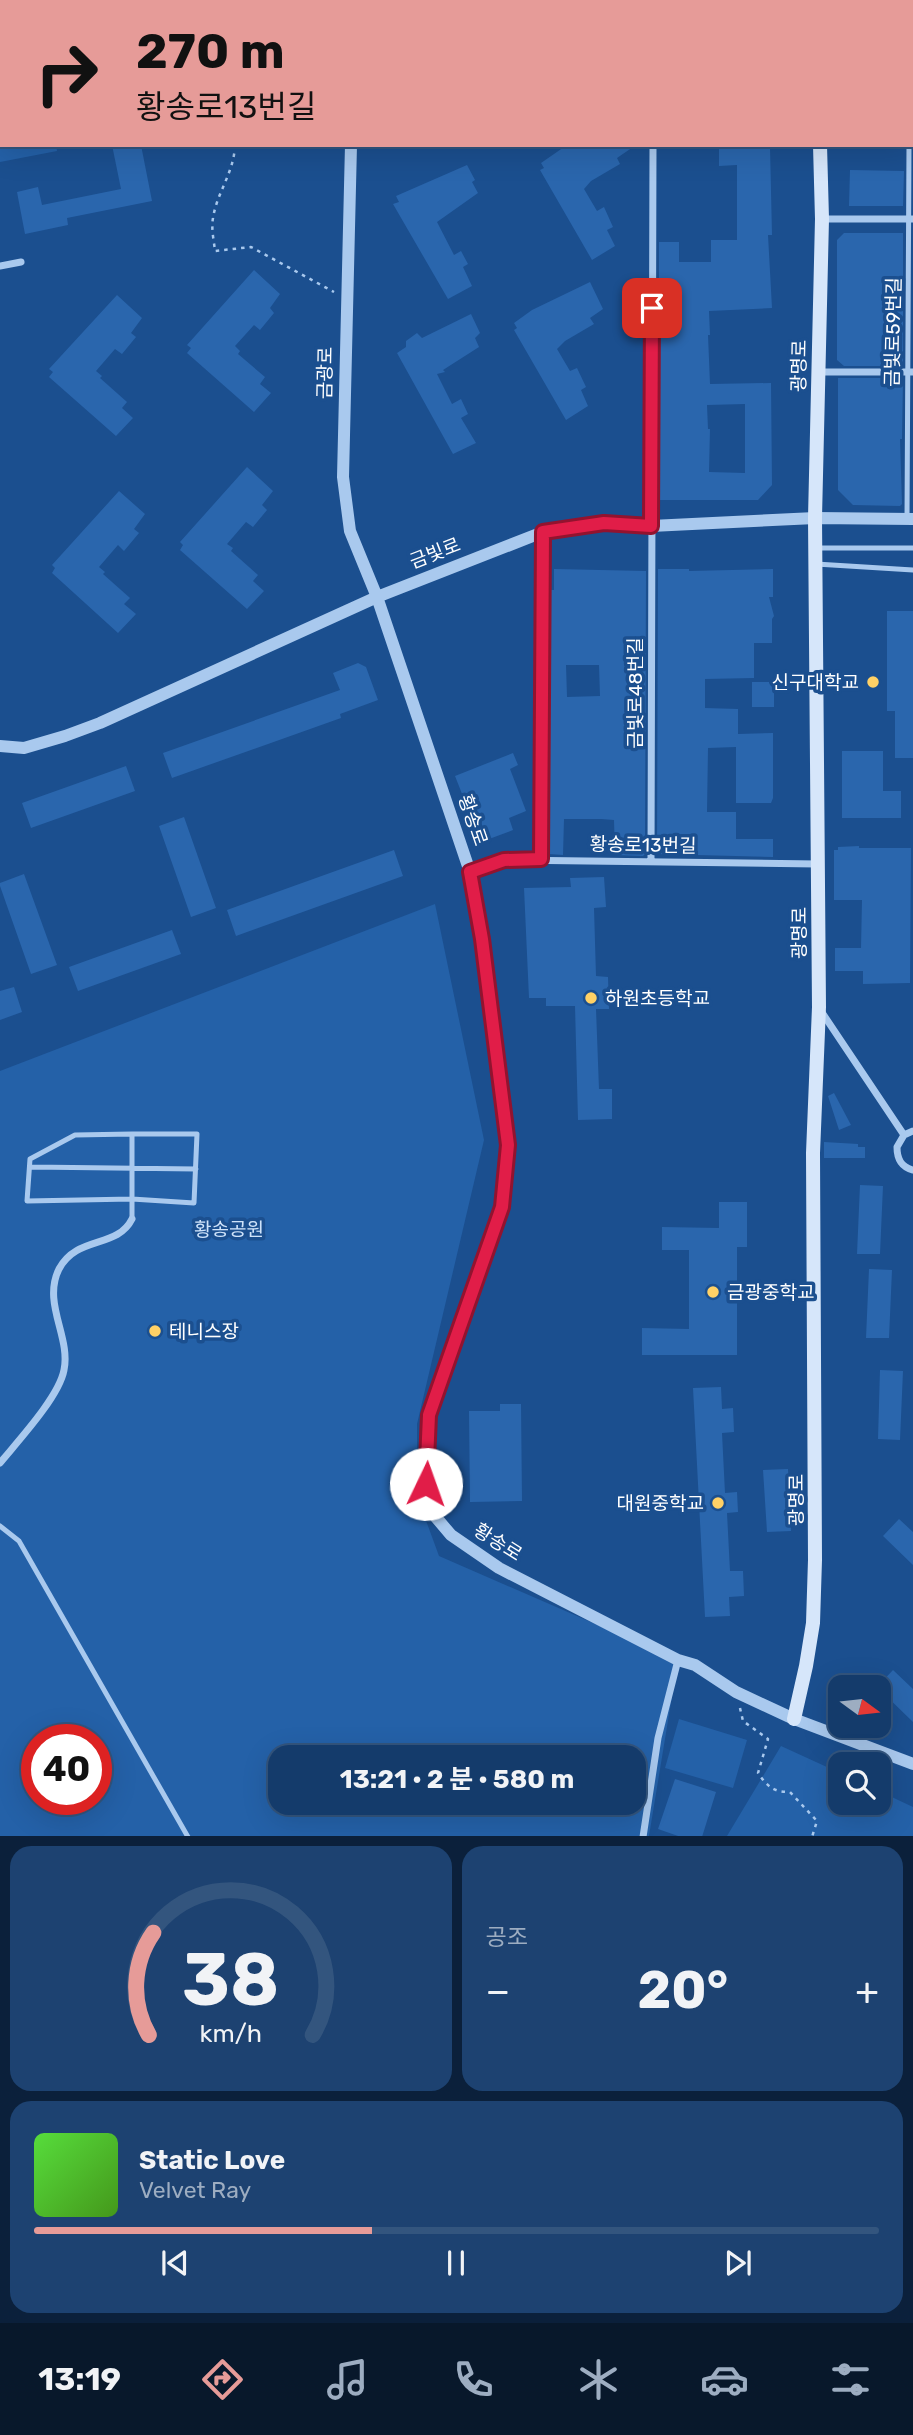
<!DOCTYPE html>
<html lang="ko">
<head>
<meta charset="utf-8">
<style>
	:root { --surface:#143b6b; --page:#1d4271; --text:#f1f3f6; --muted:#9dadc1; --line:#33557e; --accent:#e69b98 }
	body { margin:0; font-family:Rubik,"Noto Sans KR",sans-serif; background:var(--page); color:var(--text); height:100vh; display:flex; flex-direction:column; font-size:26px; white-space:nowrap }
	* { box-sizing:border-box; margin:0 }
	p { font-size:23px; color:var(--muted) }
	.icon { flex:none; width:38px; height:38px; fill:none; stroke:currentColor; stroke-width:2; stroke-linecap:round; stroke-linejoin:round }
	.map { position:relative; height:1836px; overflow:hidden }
	.panel { display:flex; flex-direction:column; gap:10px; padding:10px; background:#0b203b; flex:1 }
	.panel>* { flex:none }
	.top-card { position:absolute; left:0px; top:0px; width:914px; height:147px; box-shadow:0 7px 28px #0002,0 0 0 2px var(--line); background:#e69b98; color:#111; overflow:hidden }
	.needle { width:46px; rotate:105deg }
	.fabs { position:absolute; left:828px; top:1675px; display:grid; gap:14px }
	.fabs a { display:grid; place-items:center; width:63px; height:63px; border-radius:14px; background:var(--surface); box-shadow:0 7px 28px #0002,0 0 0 2px var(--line); font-size:35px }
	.speed { position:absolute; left:21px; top:1724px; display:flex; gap:14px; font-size:35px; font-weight:700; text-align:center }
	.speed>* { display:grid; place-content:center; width:91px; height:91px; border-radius:50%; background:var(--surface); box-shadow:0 7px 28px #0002,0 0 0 2px var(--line); line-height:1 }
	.speed .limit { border:10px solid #d22; background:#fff; color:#111 }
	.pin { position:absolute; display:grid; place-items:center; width:60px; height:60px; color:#fff; margin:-30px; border-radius:14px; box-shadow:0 4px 10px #0006 }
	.me { position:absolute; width:77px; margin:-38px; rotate:3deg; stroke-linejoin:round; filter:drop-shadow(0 0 5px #0008) }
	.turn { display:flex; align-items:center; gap:24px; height:147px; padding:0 21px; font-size:32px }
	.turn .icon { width:91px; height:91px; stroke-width:2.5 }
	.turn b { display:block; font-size:49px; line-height:60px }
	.big { font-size:52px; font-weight:700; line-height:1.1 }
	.panel .card { flex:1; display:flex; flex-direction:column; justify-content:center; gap:10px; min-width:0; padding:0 24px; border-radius:21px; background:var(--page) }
	.panel .dial { align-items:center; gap:0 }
	.dial svg { height:182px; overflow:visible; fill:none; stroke:var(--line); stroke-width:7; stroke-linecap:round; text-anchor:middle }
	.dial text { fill:var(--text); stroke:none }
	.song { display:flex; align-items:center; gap:21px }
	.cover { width:84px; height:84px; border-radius:10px; background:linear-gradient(135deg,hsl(110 70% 55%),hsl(100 70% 35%)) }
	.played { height:7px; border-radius:4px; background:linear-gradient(90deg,var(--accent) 40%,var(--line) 40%) }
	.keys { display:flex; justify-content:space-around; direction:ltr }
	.heat { display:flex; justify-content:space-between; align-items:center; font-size:38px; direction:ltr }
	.panel .tiles { flex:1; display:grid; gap:10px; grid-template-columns:1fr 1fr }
	.card:last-child { grid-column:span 2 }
	.trip { position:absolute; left:268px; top:1745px; width:378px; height:70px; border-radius:21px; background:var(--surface); box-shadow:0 7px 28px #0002,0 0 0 2px var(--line); font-weight:700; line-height:70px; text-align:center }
	.menu { display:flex; height:112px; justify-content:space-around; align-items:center; background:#08182b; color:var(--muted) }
	.menu .icon { width:49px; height:49px }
	.menu .active { color:var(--accent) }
	.menu b { font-size:32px; color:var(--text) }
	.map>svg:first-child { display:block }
</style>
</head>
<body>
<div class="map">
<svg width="913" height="1837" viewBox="0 0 913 1837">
	<rect width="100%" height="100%" fill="#1b4f8f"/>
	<path fill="#2461a8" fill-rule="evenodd" d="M0 11H2V145H56L57 151 0 162Z
		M435 904 484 1140 417 1424V1496L439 1556 678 1660 649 1836H0V1071ZM37 1740H96V1799H37ZM280 1757H634V1802H280Z
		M679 1719 747 1740 733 1788 665 1768Z
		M781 1746 840 1773V1802H878L879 1791 913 1807V1836H727Z"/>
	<path fill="#2a66ad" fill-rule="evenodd" d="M112 145H141L152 201 67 218 68 225 25 234 17 192 38 187 42 205 121 189Z
		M567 145H636L617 158 620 164 591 181 584 189 597 211 604 207 613 227 607 230 615 246 592 260 540 170 544 168 541 163Z
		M770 147 772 235H768L772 308 709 311 710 335H708L710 384 771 383 772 485 758 500H658L659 317H672L671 289H659V242H679V262H711V240H737V165L719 166V148ZM745 404V473L709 472 710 429H708L707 405Z
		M467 165 475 180 472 182 478 193 437 222 454 255 461 251 468 264 463 267 472 286 448 299 393 204 399 202 396 196Z
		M850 170 904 171 903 206H849Z
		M844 233H903V366H844L837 360V240Z
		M254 270 280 294 270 308 274 313 260 330 254 325 235 346 240 351 238 354 265 377 260 384 271 393 254 412 187 353 191 348 187 345Z
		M590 282 603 309 590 318 594 324 565 341 557 349 570 371 577 368 586 387 581 390 588 406 566 420 514 330 517 328 514 323 532 310Z
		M117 295 142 318 131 333 136 337 122 354 115 349 96 371 102 376 100 378 127 402 122 408 133 418 116 436 49 377 53 372 49 369Z
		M471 314 480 333 475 338 479 347 443 370 445 372 437 374 452 404 461 399 468 414 461 418 476 443 453 454 397 353 406 347V341L417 333 422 338Z
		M838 378H903L902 439H900L902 504 900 506 853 505 838 490Z
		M247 467 273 491 262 505 267 510 253 527 246 522 227 544 233 548 231 551 258 575 253 581 264 591 247 609 180 550 183 545 180 542Z
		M119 491 145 514 134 529 139 533 124 551 118 545 99 567 105 572 103 574 130 598 124 604 136 614 118 633 52 573 55 568 52 565Z
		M554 569 646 571 645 854 643 856 615 855 614 820 601 819H564L563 855 549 854 547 852 548 753 550 751 549 590H554ZM566 665H599L600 696 567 697Z
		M658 569H689V571L773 569V597H769L774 616 772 619V643H754V678L705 679V708L738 709V734L773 733V798L771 803H736V747L708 748 707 812H736V839H773V857L657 854Z
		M887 611H913V758H895V711H887Z
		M358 663 366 667 378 700 340 714 341 718 172 778 163 753 340 690 333 673Z
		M752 682H774V707H752Z
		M842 751H883V791H901V818H842Z
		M513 753 518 765 510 769 526 811 509 818 513 830 481 842 455 776Z
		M126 766 135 791 31 828 22 803Z
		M184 817 216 908 191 917 159 826Z
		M859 846V848H911L910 983 863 984V971H835V948H861L862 900H834V850H838V847Z
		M394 850 403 876 236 936 227 910Z
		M24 874 57 965 31 974 0 886V883Z
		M604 877 606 907 594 908 596 976 608 977 609 1009H596L599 1089H612V1119L578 1120 575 1006H546V998H529L524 888 571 887 570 878Z
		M172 930 181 954 78 991 69 967Z
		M14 987 22 1012 0 1020V991Z
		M834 1093 851 1125 839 1130 828 1096Z
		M824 1142 858 1144V1147H865V1158H824Z
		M860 1185 883 1186 880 1254H857Z
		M719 1202H747V1247H737V1355H642V1328L689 1329V1250H662V1227L719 1228Z
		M869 1269 892 1270 889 1338H866Z
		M880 1370 903 1371 900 1440 878 1439Z
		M721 1387 722 1409 733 1408 734 1432 722 1433 725 1493 737 1492 738 1512 727 1513 730 1571H743L744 1596 729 1597 730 1616 705 1617 693 1388Z
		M500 1404H521L522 1501 470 1502 469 1411H500Z
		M788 1469 791 1531 767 1532 763 1470Z
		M899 1519 913 1532V1565L883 1536Z
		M893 1670 913 1689V1722L877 1687Z
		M675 1779 716 1792 702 1837H681L658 1829Z"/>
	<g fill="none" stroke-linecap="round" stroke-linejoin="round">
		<path stroke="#a9c9ee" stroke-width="2.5" stroke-dasharray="3.5 5" stroke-linecap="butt" d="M238 2V0
			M235 145C234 173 217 192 213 218 211 229 214 241 215 251L251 247 334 292
			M740 1708 743 1721 768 1739 758 1773C768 1787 773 1792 790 1792L817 1821 812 1837"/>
		<path stroke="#a9c9ee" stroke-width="5" d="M908 0V2
			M659 2V0
			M907 519 909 145
			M818 548H913
			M816 564 913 570
			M31 1167 196 1169
			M132 1219C132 1191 132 1162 132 1134H197L194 1203 132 1199 27 1201 30 1159 75 1135 132 1134
			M0 1526 19 1541 188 1837"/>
		<path stroke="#a9c9ee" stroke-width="7" d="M822 219H913
			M0 266 21 262
			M819 372H913
			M541 859 543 532
			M651 861 653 145
			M470 872 504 860 817 864
			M821 1011 904 1135
			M913 1131 904 1135 897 1147C897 1159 901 1167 913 1170
			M0 1463C18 1441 59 1397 64 1370 71 1337 42 1303 59 1269 77 1235 117 1249 132 1219
			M643 1837 658 1738 678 1660"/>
		<path stroke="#a9c9ee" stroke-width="12" d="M354 0V2
			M351 145 343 477 350 531 377 597 470 872 482 939 508 1145 502 1207 430 1415 426 1484 434 1515 451 1535 499 1568 678 1660 695 1665 736 1692 794 1719 913 1764
			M0 746 24 748 65 736 100 723 377 597 543 532 604 523 651 526 815 518 913 519"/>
		<path stroke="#d6e6fa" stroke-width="14" d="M816 0V2
			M794 1719 806 1666 813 1623 815 1560 813 1153 819 1007 815 518 822 219 820 145"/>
	</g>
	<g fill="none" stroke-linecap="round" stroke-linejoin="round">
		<g stroke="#92132f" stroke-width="18">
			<path id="route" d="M426 1484 429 1415 502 1207 508 1145 482 939 470 872 504 860 541 859 543 532 604 523 651 526 652 308"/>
		</g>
		<use href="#route" stroke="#e11d48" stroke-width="12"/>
	</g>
	<g fill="#ffd166" stroke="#1b4f8f" stroke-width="2.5">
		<circle cx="873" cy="682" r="7"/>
		<circle cx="591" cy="998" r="7"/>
		<circle cx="713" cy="1292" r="7"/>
		<circle cx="155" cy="1331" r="7"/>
		<circle cx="718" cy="1503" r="7"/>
	</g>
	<g text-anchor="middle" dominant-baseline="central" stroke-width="7" stroke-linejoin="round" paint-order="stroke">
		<g font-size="19" fill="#fff" stroke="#1b4f8f">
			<text transform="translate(893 332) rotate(-89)">금빛로59번길</text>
			<text transform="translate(799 366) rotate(-89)">광명로</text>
			<text transform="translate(325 373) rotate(-89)">금광로</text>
			<text transform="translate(435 553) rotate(-21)">금빛로</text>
			<text transform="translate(635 693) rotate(-90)">금빛로48번길</text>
			<text transform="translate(473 820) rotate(71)">황송로</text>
			<text transform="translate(643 845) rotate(1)">황송로13번길</text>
			<text transform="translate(799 933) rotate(-90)">광명로</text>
			<text transform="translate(796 1500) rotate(-90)">광명로</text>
			<text transform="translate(498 1542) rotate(32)">황송로</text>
		</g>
		<g font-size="19" fill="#fff" stroke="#1b4f8f" text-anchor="start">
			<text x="859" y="682" text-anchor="end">신구대학교</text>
			<text x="605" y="998">하원초등학교</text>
			<text x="727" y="1292">금광중학교</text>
			<text x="169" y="1331">테니스장</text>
			<text x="704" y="1503" text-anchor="end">대원중학교</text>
		</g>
		<g font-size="19" fill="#cfe3fa" stroke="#1b4f8f">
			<text x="229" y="1229">황송공원</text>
		</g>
	</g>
</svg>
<div class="fabs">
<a><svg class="needle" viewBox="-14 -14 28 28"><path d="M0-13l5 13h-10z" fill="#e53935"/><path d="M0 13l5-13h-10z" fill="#9dadc1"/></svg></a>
<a><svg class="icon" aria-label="search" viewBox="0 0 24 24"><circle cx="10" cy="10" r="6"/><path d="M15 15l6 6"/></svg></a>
</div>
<div class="speed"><div class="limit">40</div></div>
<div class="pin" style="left:652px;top:308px;background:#d93025"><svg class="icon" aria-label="arrive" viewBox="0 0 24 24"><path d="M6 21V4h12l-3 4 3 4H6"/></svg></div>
<svg class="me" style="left:426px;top:1484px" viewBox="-20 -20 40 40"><circle r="19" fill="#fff"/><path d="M0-13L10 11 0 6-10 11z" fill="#e11d48"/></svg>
<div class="trip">13:21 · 2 분 · 580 m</div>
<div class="top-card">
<div class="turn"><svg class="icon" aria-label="right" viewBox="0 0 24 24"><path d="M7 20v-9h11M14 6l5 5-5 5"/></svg><div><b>270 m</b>황송로13번길</div></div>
</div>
</div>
<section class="panel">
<div class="tiles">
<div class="card dial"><svg viewBox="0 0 100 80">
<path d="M14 69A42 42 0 1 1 86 69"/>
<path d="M14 69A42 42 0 0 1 16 24" stroke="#e69b98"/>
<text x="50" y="56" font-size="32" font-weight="700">38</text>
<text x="50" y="72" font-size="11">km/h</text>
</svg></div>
<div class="card"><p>공조</p>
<div class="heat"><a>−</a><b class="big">20°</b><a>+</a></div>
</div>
<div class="card">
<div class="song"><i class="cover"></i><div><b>Static Love</b><p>Velvet Ray</p></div></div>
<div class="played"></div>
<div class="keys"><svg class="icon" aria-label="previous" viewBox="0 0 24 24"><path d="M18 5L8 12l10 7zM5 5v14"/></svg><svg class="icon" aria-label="pause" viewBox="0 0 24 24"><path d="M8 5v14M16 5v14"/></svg><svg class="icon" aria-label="next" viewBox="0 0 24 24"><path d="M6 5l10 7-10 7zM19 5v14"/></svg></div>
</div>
</div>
</section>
<nav class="menu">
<b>13:19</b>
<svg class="icon active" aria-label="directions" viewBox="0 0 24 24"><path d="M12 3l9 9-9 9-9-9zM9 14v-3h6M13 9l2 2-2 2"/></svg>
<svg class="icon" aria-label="music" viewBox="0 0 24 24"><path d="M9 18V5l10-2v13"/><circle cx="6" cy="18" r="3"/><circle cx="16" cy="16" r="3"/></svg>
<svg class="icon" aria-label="phone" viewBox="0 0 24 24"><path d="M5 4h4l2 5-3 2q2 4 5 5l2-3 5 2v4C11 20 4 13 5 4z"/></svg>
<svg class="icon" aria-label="climate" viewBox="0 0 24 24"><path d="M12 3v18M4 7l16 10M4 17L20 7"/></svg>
<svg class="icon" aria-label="car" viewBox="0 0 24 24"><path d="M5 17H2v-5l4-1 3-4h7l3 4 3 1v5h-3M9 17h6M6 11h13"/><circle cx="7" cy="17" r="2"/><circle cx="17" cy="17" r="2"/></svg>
<svg class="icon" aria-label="filters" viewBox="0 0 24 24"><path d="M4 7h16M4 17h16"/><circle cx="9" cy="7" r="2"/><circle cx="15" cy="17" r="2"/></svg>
</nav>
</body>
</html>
